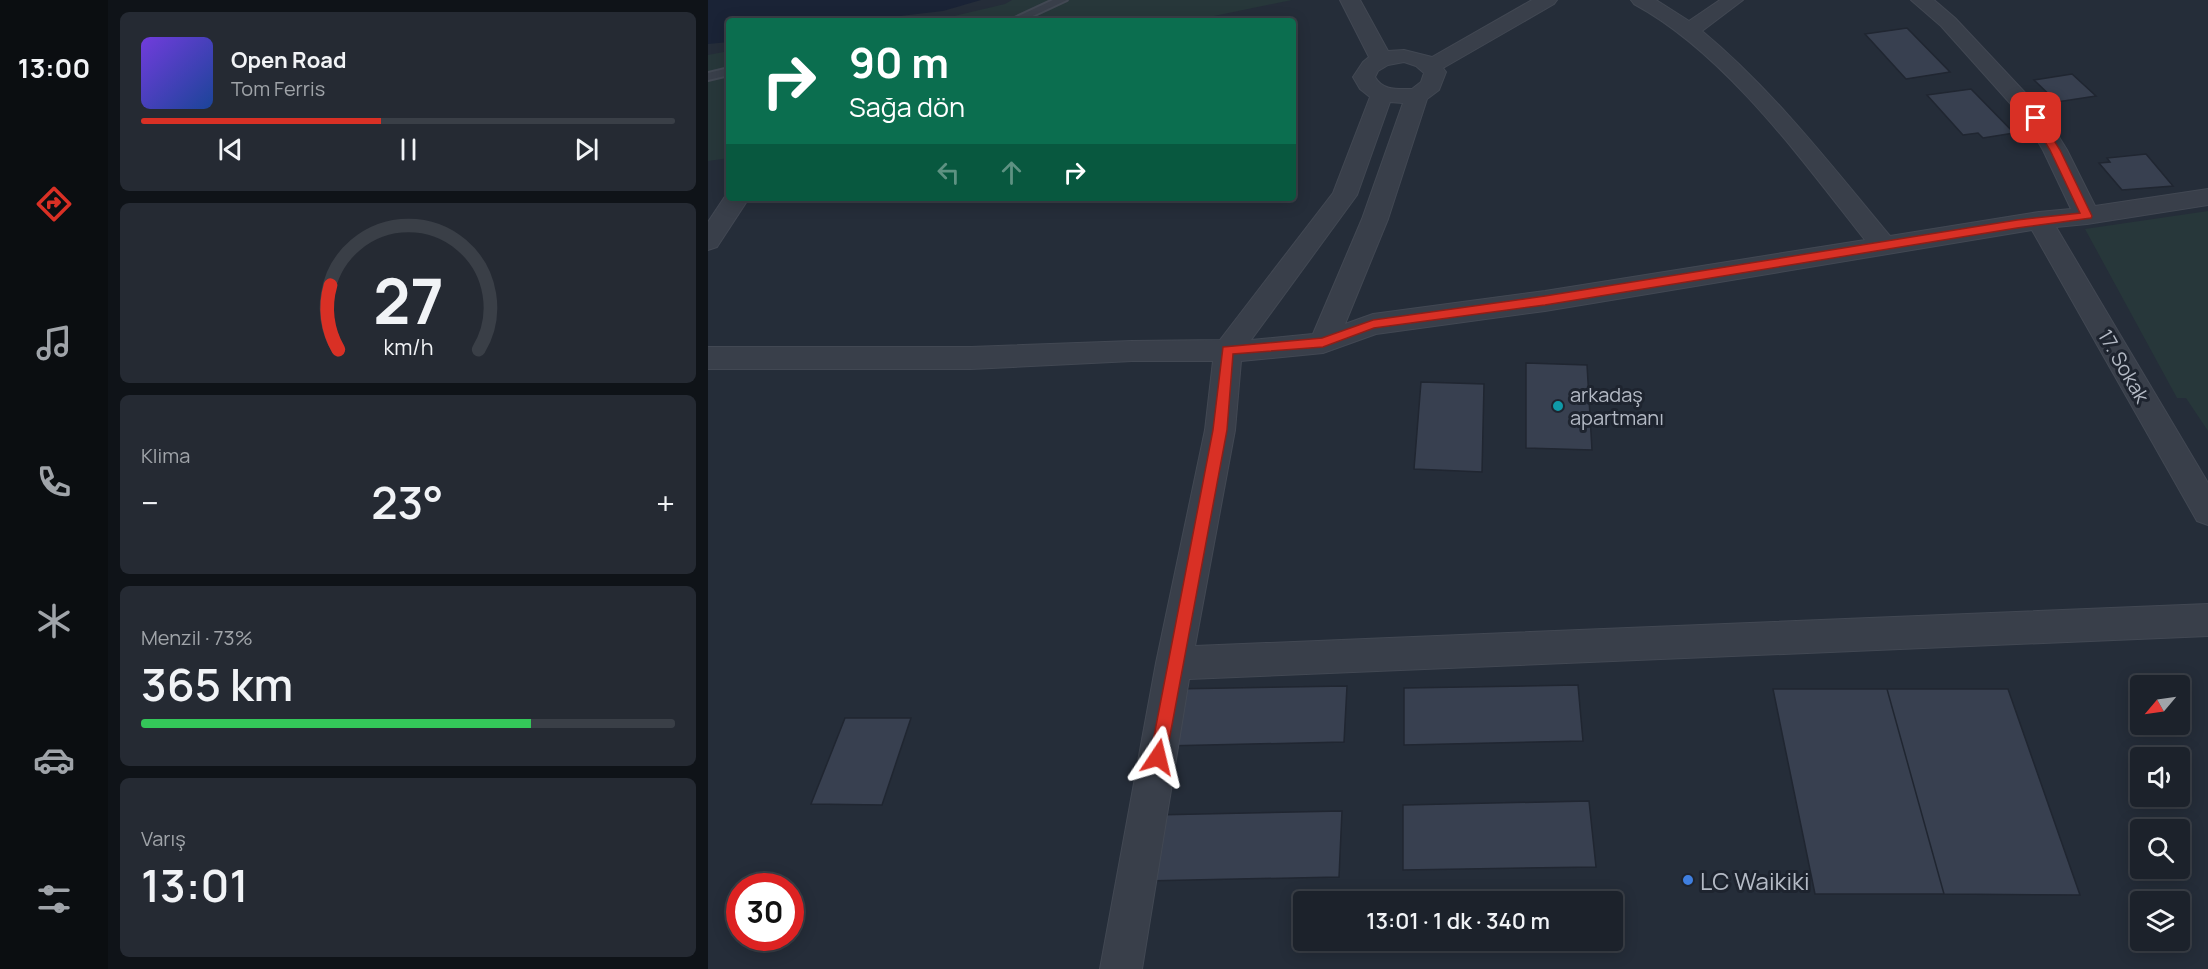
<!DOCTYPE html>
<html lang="tr">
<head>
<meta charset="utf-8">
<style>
	:root { --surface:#1c222b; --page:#252a33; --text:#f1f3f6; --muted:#a0a4a9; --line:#3a3f47; --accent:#d93025 }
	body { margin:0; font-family:Manrope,sans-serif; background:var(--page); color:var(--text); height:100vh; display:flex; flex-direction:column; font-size:22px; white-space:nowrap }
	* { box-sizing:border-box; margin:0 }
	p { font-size:20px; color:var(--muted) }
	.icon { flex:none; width:33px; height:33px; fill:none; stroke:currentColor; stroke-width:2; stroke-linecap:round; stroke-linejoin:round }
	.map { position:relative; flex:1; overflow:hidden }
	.details { display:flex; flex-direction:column; gap:12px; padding:12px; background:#0f1318; width:600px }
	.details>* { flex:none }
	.guide { position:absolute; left:18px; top:18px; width:570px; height:183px; border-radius:6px; box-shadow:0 3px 15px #0003,0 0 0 2px var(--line); background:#0b6e4f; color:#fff; overflow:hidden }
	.needle { width:39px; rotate:241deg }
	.fabs { position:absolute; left:1422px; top:675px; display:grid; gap:12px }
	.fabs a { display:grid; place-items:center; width:60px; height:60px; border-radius:6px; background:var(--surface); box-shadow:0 3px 15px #0003,0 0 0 2px var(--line); font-size:30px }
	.speed { position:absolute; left:18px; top:873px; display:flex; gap:12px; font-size:30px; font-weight:700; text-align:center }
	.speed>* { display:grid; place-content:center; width:78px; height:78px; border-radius:50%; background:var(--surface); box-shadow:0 3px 15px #0003,0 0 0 2px var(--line); line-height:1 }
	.speed .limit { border:9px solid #d22; background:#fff; color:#111 }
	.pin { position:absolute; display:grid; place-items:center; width:51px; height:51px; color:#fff; margin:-26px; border-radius:12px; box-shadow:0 3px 9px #0006 }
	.me { position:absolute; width:66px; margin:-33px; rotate:10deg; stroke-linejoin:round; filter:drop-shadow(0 0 4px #0008) }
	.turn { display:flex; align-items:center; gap:21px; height:126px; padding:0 24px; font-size:27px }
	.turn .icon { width:78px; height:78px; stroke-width:2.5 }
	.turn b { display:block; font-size:42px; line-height:51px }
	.lanes { display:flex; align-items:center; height:57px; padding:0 24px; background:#0003; justify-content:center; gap:30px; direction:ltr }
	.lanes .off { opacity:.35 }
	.big { font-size:45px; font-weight:600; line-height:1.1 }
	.details .tile { flex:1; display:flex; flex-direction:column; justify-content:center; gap:9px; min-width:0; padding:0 21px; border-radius:9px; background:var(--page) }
	.details .dial { align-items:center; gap:0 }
	.dial svg { height:156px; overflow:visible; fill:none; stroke:var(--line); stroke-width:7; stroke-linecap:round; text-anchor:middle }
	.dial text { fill:var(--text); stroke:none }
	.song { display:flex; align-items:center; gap:18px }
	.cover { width:72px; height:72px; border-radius:9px; background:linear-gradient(135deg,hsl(260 70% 55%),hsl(220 70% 35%)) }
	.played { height:6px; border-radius:3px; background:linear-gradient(90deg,var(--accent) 45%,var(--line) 45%) }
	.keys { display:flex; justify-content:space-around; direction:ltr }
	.heat { display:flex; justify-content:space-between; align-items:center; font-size:33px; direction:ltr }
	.charge { height:9px; border-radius:4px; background:linear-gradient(90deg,#34c759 73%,var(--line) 0) }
	.trip { position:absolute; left:585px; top:891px; width:330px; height:60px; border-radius:6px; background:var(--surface); box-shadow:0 3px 15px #0003,0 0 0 2px var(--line); font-weight:600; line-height:60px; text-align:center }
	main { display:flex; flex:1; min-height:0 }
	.tabs { display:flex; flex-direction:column; width:108px; justify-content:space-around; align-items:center; background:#0b0e11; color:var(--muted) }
	.tabs .icon { width:42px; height:42px }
	.tabs .active { color:var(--accent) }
	.tabs b { font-size:27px; color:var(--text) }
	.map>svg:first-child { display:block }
</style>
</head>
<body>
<main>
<nav class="tabs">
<b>13:00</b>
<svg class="icon active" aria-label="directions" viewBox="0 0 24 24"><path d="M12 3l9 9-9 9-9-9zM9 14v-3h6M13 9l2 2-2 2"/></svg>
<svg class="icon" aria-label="music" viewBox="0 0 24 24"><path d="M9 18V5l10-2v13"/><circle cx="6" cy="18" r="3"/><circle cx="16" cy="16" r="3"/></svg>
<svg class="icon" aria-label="phone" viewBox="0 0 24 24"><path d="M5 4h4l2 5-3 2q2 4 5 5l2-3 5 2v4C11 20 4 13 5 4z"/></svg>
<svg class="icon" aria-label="climate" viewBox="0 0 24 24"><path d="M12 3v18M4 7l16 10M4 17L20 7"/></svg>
<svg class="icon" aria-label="car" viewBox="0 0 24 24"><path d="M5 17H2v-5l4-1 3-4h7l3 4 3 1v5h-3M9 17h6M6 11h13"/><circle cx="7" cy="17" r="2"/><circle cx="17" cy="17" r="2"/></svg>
<svg class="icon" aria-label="filters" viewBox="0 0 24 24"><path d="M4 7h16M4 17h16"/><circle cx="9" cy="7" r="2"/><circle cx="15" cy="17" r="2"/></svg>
</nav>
<section class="details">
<div class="tile">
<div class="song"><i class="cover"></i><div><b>Open Road</b><p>Tom Ferris</p></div></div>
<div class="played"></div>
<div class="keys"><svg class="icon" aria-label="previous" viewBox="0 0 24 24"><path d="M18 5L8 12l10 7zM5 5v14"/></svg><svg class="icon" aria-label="pause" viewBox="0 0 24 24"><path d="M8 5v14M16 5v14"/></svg><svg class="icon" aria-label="next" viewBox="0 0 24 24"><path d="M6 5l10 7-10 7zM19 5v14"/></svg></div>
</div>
<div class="tile dial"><svg viewBox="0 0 100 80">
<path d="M14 69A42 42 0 1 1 86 69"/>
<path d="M14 69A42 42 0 0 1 10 36" stroke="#d93025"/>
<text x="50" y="56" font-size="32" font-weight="700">27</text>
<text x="50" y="72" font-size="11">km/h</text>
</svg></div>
<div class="tile"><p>Klima</p>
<div class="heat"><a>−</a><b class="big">23°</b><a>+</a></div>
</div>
<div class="tile"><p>Menzil · 73%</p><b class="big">365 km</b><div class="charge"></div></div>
<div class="tile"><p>Varış</p><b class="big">13:01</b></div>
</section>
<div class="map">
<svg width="1500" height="969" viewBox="0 0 1500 969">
	<rect width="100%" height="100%" fill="#252d39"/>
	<path fill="#27373a" d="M304 0H584L482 21H225L297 4Z
		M21 51V158L0 161V55Z
		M1500 211V431L1478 398H1469L1377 229Z"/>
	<path fill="#1a2336" d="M0 0H273L235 11 149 21H21V42L0 44Z"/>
	<path fill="#384050" stroke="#202631" stroke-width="1.5" d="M1199 28 1242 72 1198 79 1157 34Z
		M1364 74 1388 96 1349 102 1326 80Z
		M1263 89 1306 133 1275 138 1270 133 1255 135 1219 95Z
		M1438 154 1465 186 1414 190 1391 163 1402 162 1399 158Z
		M818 363 879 365 884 450 818 448Z
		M713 382 776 384 774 472 706 469Z
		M870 685 875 741 696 745V688Z
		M639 686 636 742 455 746 464 689Z
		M1065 689H1179L1236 894H1107Z
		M1179 689H1300L1372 895 1236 894Z
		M137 718H203L174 805 103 804Z
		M881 801 888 867 695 870V805Z
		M634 811 631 877 435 881 445 815Z"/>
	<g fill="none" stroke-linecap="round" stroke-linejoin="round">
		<g stroke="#424853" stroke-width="4">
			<path id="lane" d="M345 0H359L314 21H300Z
				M21 68V75L0 80V73Z"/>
		</g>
		<g stroke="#424853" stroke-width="2">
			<path id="street" d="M632 0H652L680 51 696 50 724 57 824 0H849L846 4 735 68 738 72 731 90 719 99 680 219 637 324 665 314 837 291 1157 240C1093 159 1017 53 926 4L923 0H948L981 21 1012 0H1035L994 31C1065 90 1123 165 1182 236L1331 212 1363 209 1335 150 1318 121 1233 26 1203 0H1226L1247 18 1336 113 1359 150 1387 206 1500 189V205L1379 224 1348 227 1500 483V525L1489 521 1324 230 837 311 668 334 615 353 533 361 527 430 487 646 1500 604V636L481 679 434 969H392L448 663 497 430 505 361H424L263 369H0V347H263L424 341 512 340 625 193 662 97 652 89 645 77 655 62 661 57ZM696 62 708 66 716 73 713 82 704 89C689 89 675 91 667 77L670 71 680 65ZM682 102 695 103 654 219 605 334 543 340 649 195Z
				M20 192 21 198H41L9 247 0 250V222Z"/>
		</g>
		<use href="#lane" fill="#393f4a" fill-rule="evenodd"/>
		<use href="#street" fill="#393f4a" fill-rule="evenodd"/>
	</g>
	<path fill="#d93025" stroke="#8d1f18" stroke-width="1.5" d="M1324 116H1331L1352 150 1384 216 1383 218 1309 228 837 305 666 328 615 347 525 354 519 430 458 757 455 763 450 765 444 763 442 757 505 430 515 347 614 338 665 320 837 296 1309 220 1372 213 1342 150 1323 118Z"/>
	<circle fill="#0f9aa8" stroke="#1e242f" stroke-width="2" cx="850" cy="406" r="6"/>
	<circle fill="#3f7fe0" stroke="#1e242f" stroke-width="2" cx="980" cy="880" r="6"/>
	<g text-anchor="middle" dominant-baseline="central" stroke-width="6" stroke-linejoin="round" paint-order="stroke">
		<g font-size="20" fill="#b4bac5" stroke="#1e242f">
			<text transform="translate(1416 366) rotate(60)">17. Sokak</text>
		</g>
		<g font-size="20" fill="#b4bac5" stroke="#1e242f" text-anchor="start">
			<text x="862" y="394">arkadaş<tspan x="862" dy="23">apartmanı</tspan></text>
		</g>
		<g font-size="24" fill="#b4bac5" stroke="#1e242f" text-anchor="start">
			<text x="992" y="880">LC Waikiki</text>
		</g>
	</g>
</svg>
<div class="fabs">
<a><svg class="needle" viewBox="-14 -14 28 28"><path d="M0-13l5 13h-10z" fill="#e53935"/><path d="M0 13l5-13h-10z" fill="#a0a4a9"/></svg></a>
<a><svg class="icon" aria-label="sound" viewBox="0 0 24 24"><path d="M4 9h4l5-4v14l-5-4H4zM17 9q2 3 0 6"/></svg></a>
<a><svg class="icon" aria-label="search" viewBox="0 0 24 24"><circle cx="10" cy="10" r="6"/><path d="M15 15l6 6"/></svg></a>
<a><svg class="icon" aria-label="layers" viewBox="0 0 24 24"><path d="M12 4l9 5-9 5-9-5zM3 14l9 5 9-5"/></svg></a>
</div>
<div class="speed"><div class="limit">30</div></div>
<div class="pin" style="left:1328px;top:118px;background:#d93025"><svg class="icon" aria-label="arrive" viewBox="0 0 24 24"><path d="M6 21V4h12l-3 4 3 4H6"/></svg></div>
<svg class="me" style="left:450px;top:757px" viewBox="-20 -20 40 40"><path d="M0-17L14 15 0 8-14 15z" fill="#d93025" stroke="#fff" stroke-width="4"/></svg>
<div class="trip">13:01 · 1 dk · 340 m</div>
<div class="guide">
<div class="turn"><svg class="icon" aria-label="right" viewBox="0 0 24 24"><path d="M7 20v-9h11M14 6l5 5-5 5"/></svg><div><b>90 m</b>Sağa dön</div></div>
<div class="lanes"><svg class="icon off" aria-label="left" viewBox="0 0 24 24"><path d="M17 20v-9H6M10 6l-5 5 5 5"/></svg><svg class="icon off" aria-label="ahead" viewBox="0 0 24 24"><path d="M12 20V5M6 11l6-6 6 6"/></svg><svg class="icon" aria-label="right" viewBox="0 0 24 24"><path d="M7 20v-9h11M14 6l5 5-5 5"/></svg></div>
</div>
</div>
</main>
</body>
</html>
